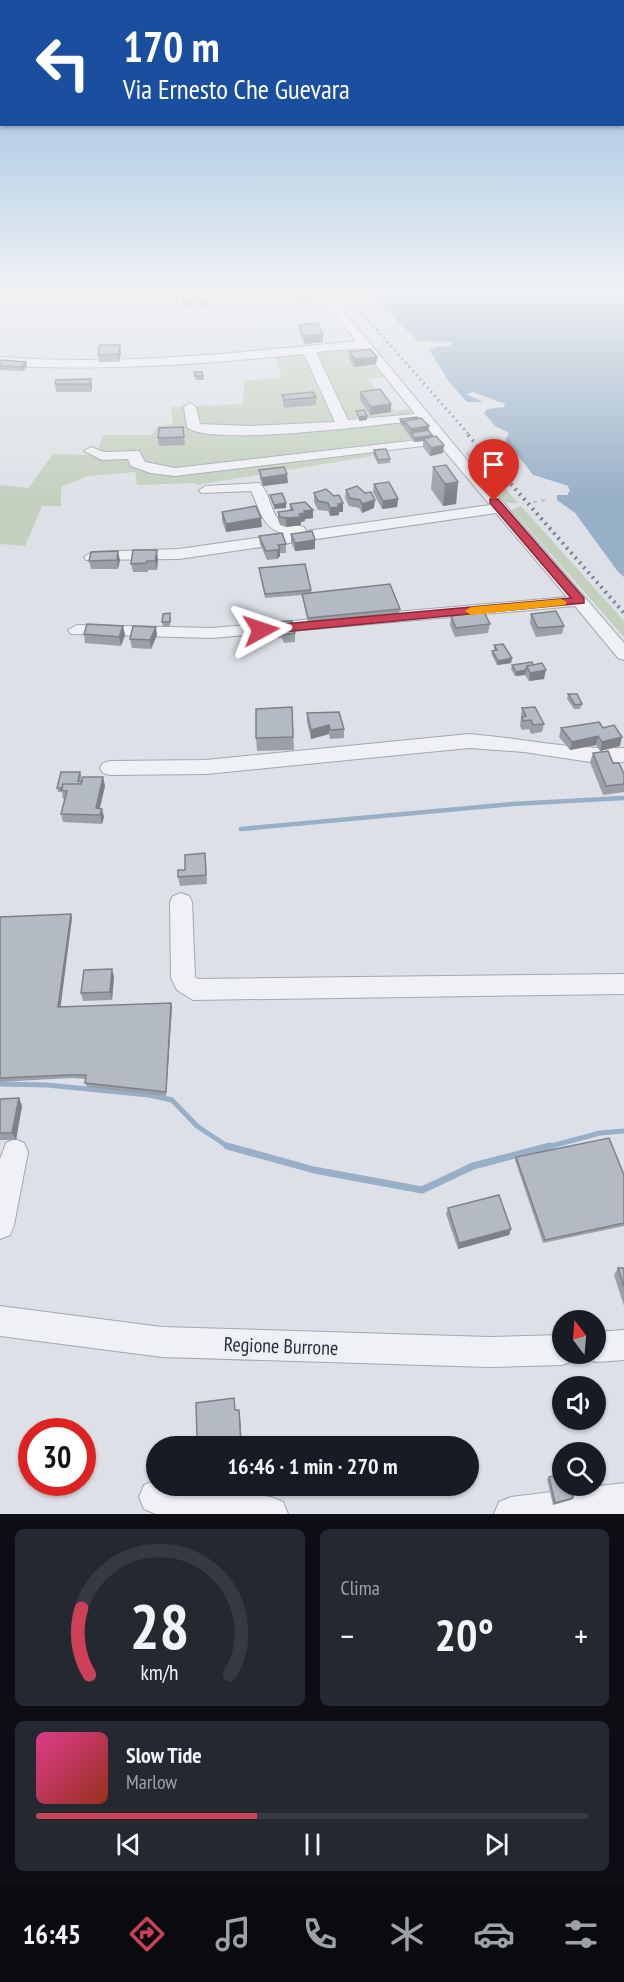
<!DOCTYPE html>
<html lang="it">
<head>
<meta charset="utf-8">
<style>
	:root { --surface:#171b24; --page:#242831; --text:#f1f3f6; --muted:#9ea1a6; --line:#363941; --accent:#cc4158 }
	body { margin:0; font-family:"PT Sans Narrow",sans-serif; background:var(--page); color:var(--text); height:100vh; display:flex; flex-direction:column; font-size:22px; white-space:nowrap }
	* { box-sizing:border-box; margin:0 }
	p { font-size:20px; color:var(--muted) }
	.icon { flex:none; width:33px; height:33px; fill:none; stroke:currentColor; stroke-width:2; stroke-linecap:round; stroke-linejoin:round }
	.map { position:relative; height:1514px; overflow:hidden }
	.side { display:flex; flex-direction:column; gap:15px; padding:15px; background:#0d0f14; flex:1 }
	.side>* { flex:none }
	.guide { position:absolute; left:0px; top:0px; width:624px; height:126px; box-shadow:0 2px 4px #0004; background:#1a4fa0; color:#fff; overflow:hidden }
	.needle { width:39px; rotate:344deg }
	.tools { position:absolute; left:552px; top:1310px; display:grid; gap:12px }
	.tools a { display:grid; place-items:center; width:54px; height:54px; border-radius:50%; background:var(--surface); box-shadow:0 2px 4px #0004; font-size:30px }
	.speed { position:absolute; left:18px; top:1418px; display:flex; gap:12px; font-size:30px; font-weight:700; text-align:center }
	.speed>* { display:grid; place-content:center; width:78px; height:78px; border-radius:50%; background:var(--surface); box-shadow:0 2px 4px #0004; line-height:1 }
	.speed .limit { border:9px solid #d22; background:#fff; color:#111 }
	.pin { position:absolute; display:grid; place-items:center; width:51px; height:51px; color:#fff; margin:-62px -26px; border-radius:50% 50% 50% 0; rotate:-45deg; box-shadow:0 0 6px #0007 }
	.pin .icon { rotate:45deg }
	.me { position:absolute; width:66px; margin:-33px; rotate:85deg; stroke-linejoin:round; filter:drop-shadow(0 0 4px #0008) }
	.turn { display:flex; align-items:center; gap:21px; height:126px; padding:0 24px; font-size:27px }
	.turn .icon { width:78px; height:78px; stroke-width:2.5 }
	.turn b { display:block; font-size:42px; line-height:51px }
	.big { font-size:45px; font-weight:600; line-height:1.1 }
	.side .widget { flex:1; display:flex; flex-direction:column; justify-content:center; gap:9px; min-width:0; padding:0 21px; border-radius:9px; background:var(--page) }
	.side .dial { align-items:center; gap:0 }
	.dial svg { height:156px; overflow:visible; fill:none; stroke:var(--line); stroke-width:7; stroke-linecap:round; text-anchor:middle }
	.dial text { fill:var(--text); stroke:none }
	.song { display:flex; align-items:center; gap:18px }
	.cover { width:72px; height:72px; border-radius:9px; background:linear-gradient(135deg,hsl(330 70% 55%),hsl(10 70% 35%)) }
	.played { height:6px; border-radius:3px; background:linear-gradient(90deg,var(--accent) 40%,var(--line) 40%) }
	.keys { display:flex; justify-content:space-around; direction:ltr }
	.heat { display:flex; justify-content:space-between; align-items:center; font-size:33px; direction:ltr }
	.side .tiles { flex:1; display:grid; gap:15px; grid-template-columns:1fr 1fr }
	.widget:last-child { grid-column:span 2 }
	.trip { position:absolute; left:146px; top:1436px; width:333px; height:60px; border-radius:30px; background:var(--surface); box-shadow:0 2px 4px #0004; font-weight:600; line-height:60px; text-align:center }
	.tabs { display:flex; height:96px; justify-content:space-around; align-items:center; background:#090b0e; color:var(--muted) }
	.tabs .icon { width:42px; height:42px }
	.tabs .on { color:var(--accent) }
	.tabs b { font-size:27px; color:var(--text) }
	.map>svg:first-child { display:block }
</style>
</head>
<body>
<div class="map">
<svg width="624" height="1514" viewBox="0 0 624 1514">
	<rect width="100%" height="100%" fill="#dde1e7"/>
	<path fill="#c3d0be" d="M363 346 388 376 368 380 396 411 410 409 439 444 371 452 373 456 196 485 195 483 137 485 135 472 88 476 61 487V506H42L25 546 0 544V485L28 488 53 454 92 455 97 452 103 435H151L159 426 173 424 171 407 243 404 244 381 282 377 274 354Z
		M475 452 518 503H506L465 453Z
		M521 506 624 621V637L512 510Z"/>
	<path fill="#97afc7" d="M365 288H624V577L614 568 575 513 557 500V495H568V486L533 475 505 440 509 433 495 426 484 413 487 409 504 407 505 404 473 392 466 394 483 402H467L449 382 430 351 435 347 450 346 452 342 418 341 377 301 375 297 383 292Z"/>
	<path fill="#dde1e7" d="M507 447 512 448 533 475 568 486 570 492 557 495V501L575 513 624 580 612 570 573 514 555 502V493L567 492 565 488 531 477Z"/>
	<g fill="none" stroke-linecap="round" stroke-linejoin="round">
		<path stroke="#97afc7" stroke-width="4.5" d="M241 829 512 804 624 798"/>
		<path stroke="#97afc7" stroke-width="5" d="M0 1084 47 1085 149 1095 172 1100 197 1126 230 1148
			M544 1148 600 1133 624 1131"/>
		<path stroke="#97afc7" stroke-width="7" d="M227 1146 314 1170 422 1190 473 1166 550 1146"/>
		<g stroke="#a2a8b1" stroke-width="2">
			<path id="minor" d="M314 288H324L466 459 624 643V660L618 658 575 606 212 638 71 634 68 630 77 625 212 628 567 597 496 513 179 559 86 560 84 557 92 552 179 549 285 534C262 529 260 509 251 491L201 493 199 490 206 486 259 483C272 493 269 517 285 524 291 527 298 525 304 527L306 531 490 505 439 444 175 476 150 473 131 466 128 459 102 460 84 451 91 447 104 452 139 451 145 462 175 468 435 438 418 418 412 421C378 425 207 447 187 427L184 407 190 403 196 407 200 424 249 426 335 422 304 354C202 364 102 372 0 365V357C120 366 237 353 356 341ZM362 348 415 414 348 420 316 352Z
				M469 734C520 738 573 750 624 748V762L597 763 524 752 469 748 206 774 110 775 103 773 100 768 103 763 110 761 206 760Z
				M181 893 189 896 192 902 195 977 198 979 624 974V994L193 1000 177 990 171 978 170 902 173 896Z
				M15 1139 24 1143 28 1152 14 1225 10 1235 0 1239V1159L6 1143Z
				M0 1306 162 1327 489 1337 562 1335V1353H576L573 1361 562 1365 489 1367 162 1357 0 1336Z
				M624 1330V1360L596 1362 585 1358 583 1353H596V1332Z
				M156 1480V1485H188L271 1497 283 1502 288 1514H156L144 1509 139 1497 144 1485Z
				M624 1483V1514H494L499 1502 511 1497Z"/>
		</g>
		<path stroke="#bbbfc5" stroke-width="1.5" stroke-dasharray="3 3" stroke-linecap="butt" d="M277 288 288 294 300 295
			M0 299 67 301 129 288"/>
		<path stroke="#bbbfc5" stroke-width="2" stroke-dasharray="4 4" stroke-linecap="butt" d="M533 502 546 500"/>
		<use href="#minor" fill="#eff1f5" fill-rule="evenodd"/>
		<path stroke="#768090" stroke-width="3" stroke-dasharray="1.5 4" stroke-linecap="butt" d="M340 288 470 436"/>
		<path stroke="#768090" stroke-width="4" stroke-dasharray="2 4.5" stroke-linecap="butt" d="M468 435 624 613"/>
	</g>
	<path fill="#9ba0a8" d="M298 292H316V299L300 300 298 296Z
		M195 297H206L207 306H196Z
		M183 299H192V306L183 307Z
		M299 325 323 334V342L304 344 299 332Z
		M349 352 377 357 376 364 354 367 349 359Z
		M121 353 119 362H99L98 355Z
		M0 360 26 362 27 366 23 371 0 370Z
		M194 372 203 376 204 380H196Z
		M91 379 92 387 91 392H56L55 384Z
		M360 392 391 412 370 415 360 400Z
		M282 395 316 397V405L284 408 283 403Z
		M400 419 428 430 432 435V437L444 445 443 453 430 456 423 447V441L414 442 400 423Z
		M184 437 185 445 159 446 158 438Z
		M374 450 390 459V463L378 464 373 454Z
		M433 467 458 482 456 504 443 506 431 489Z
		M259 470 288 483 263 486 260 479Z
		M374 484 398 499 397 507 382 509 373 492Z
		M346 490 374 508 362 513 359 508 349 506 345 498Z
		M314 493 343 512H339V515L330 516 328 511 318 510 314 502Z
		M290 504 313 518 305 519V521L301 522V525L286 527 280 525 278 520V512L290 510Z
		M222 512 262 527 226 532 222 521Z
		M291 534 315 540V549L295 551 291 542Z
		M259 536 286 544V553H280V556L277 559 267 560 260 544Z
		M158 559 157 570H148V572H133L131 564Z
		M120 560 118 569H91L89 561Z
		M259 568 311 590V593L400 609 399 613 308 623 302 595 265 598Z
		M531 614 564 626 562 634 536 637 530 623Z
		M451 616 490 624 488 633 455 637 450 625Z
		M171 617 170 626 163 627 162 622Z
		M274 622 295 633V642L284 643 282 638H275L251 641 247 640 245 630 274 627Z
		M123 626 125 635 121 646 85 643 84 634Z
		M157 635 151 649 132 648 130 639Z
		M494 645 512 658 511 663 497 665 492 655V651H494Z
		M532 662 544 679 529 681 525 675 515 676 511 669 512 665Z
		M568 694 582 704 580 709H574L567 699Z
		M292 707 294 750 257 751 256 738Z
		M522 708 544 724 542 732 531 734 529 729 522 730 520 726Z
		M307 713 344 729V738L330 739 329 734 311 739 307 722Z
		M561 728H603L620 746 600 751 596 745 570 750 559 737Z
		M593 753 624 774V792L603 795 590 762Z
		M80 772 82 777 80 781 103 777 105 786 100 808 104 817 102 824 63 822 61 814 65 799H63L62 792H58L57 788Z
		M206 861 207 884 180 886 178 877 185 870Z
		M71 914 72 918 60 1007H172L166 1096 87 1087 85 1083 86 1079 71 1078 0 1082V917Z
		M112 969 114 977 112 1000 83 1001 81 993Z
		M19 1098 22 1106 16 1140H0V1099Z
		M516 1157 624 1175V1226L543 1243 515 1160Z
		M448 1208 511 1229 509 1235 458 1249 446 1214Z
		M618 1268H624V1306L614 1275Z
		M549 1477 573 1498 571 1500 553 1505 547 1479Z"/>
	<path fill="#7e8288" d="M323 334V342L304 344V336Z
		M120 345 121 353 119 362 118 354Z
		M377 357 376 364 354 367 355 359Z
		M26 362 27 366 23 371 22 367Z
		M91 379 92 387 91 392 90 384Z
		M391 404V412L370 415 371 407Z
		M367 416V420L359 421V417Z
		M429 426 428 435 411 433V437V429Z
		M432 435V439H424L423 441 414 442 415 438Z
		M444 445 443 453 430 456 431 448Z
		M287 474 288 483 263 486 262 478Z
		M458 482 456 504 443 506 445 484Z
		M398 499 397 507 382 509 383 501Z
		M375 500 374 508 362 513V504Z
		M286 503V508L274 509V505Z
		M343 503V512H339V515L330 516V508L338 504Z
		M313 510V518L305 519V521L301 522V525L286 527V518L299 514 304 511Z
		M261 518 262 527 226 532V524Z
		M315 540V549L295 551V543Z
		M280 548V556L277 559V550Z
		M157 550 158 559 157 570 155 561Z
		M118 551 120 560 118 569 117 560Z
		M123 626 125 635 121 646 119 637Z
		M156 627 157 635 151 649 150 640Z
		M275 633V638L251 641V636Z
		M512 658 511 663 497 665 498 661Z
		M526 670 525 675 515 676 516 672Z
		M546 670 544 679 529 681 530 673Z
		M329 725V734L311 739V730Z
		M598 736 596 745 570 750 572 742Z
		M622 737 620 746 600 751 602 742Z
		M103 777 105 786 98 815 96 808Z
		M102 809 104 817 102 824 100 815Z
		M71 914 72 918 60 1011 58 1007Z
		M112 969 114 977 112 1000 110 992Z
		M171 1003 172 1007 166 1096V1092Z
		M19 1098 22 1106 16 1140 12 1133Z
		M511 1229 509 1235 458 1249 459 1243Z
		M239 1410 240 1415 242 1446H241Z"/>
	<path fill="#b4bac3" stroke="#7e8288" stroke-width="1.5" d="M308 291 316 292V295L300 296 298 292Z
		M195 297H206L207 302 196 303Z
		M183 299H192V303H183Z
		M318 323 323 334 304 336 299 325Z
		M100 345H120L118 354 98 355Z
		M370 349 377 357 355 359 349 352Z
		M0 360 26 362 22 367 0 366Z
		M194 372H202L203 376H195Z
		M91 379 90 384H55L56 380Z
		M380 389 391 404 371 407 360 392Z
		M313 392 316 397 284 400 282 395Z
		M364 410 367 416 359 417 356 411Z
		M417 417 418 418 404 421V424L400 419Z
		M421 418 429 426 411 429 404 421Z
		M183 427 184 437 158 438 159 428Z
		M428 430 432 435 415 438 411 433Z
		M436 436 444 445 431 448 424 439Z
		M386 449 390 459 378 460 374 450Z
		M446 465 458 482 445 484 433 467Z
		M284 467 287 474 262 478 259 470Z
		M389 482 398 499 383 501 374 484Z
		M357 486 365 493 371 492 375 500 362 504 360 500 350 498 346 490Z
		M326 489 334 496 339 495 343 503 338 504 339 507 330 508 328 503 318 501 314 493Z
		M282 493 286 503 274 505 270 495Z
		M305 502 313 510 304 511 305 513 299 514 301 517 286 518 280 517 278 512 293 510 290 504Z
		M256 506 261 518 226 524 222 512Z
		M312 531 315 540 295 543 291 534Z
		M282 533 286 544 278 545 280 548 277 550 266 551 259 536Z
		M133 550H157L155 561H147L146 563 131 564Z
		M118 551 117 560 89 561 91 552Z
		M305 564 311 590 265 594 259 568Z
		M390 584 400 609 308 618 302 594Z
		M556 611 564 626 538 628 531 614Z
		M484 612 490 624 456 628 451 616Z
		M170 613V622H162L163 614Z
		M292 621 295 633 283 635 282 629 275 630 274 622Z
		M87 624 123 626 119 637 84 634Z
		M133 626 156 627 150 640 130 639Z
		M274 627 275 633 251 636 246 635 245 630Z
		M503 644 512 658 498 661 492 651 497 650 494 645Z
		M532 662 533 665 527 666 526 670 516 672 512 665Z
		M542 663 546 670 530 673 527 666Z
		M568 694H577L582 704 575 705Z
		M292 707 293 737 256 738V709Z
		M535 707 544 724 533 725 531 720 523 721 522 717 526 716 522 708Z
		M339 712 344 729 330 730 329 725 311 730 307 713Z
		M599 722 603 728 614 725 622 737 602 742 598 736 572 742 561 728Z
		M608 751 613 763H619L624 774V784L606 786 593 753Z
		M61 772H80L78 781H82L81 784H63L62 788H57Z
		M83 777H103L96 808 102 809 100 815 61 814 67 791 61 790 63 784H81Z
		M205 853 206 875 178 877V870H185V855Z
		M71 914 58 1007 171 1003 166 1092 85 1083 86 1075H69L0 1078V917Z
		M112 969 110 992 81 993 84 970Z
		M19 1098 12 1133H0V1099Z
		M609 1138 624 1175V1223L545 1240 516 1157Z
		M499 1195 511 1229 459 1243 448 1208Z
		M618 1268H624V1287Z
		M234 1398 235 1410H239L241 1446H193V1438H197L196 1403Z
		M562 1474V1485H570L573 1498 555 1503 549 1477Z"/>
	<linearGradient id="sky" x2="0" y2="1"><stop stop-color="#87b2db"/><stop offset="0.58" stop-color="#f0f2f4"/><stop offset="1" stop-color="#f0f2f4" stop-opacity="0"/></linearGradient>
	<rect width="624" height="500" fill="url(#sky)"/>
	<path fill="#cc4158" stroke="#852a39" stroke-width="1.5" d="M490 499H498L584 598V603L261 634 255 630 261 626 571 598 490 503Z"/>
	<path fill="#f59e0b" d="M561 599 567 602 565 605 471 615 465 611 471 607Z"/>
	<g text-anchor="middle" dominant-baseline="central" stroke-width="6" stroke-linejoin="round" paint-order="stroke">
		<g font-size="20" fill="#262f3d" stroke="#ecf0f4">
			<text transform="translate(281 1346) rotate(2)">Regione Burrone</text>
		</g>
	</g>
</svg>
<div class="tools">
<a><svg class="needle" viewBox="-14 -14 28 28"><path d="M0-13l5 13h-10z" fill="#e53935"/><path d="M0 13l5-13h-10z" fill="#9ea1a6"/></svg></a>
<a><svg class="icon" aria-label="sound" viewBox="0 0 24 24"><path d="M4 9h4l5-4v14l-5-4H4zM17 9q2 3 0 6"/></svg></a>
<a><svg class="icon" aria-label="search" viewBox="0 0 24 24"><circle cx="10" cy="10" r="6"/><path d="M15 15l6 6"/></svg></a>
</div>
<div class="speed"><div class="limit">30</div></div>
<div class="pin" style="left:494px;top:501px;background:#d93025"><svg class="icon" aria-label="arrive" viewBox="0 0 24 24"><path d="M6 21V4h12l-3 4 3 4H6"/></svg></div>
<svg class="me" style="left:261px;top:630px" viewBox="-20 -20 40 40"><path d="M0-17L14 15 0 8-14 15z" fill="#cc4158" stroke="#fff" stroke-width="4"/></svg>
<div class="trip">16:46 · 1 min · 270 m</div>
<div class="guide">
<div class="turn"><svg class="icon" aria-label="left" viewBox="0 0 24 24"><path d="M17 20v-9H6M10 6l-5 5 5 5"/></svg><div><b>170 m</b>Via Ernesto Che Guevara</div></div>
</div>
</div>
<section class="side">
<div class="tiles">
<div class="widget dial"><svg viewBox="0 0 100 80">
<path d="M14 69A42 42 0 1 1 86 69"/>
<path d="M14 69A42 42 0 0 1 10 35" stroke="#cc4158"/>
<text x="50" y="56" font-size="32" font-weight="700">28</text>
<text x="50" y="72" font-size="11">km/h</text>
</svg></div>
<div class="widget"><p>Clima</p>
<div class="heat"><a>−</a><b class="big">20°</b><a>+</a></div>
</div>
<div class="widget">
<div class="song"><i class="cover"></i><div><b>Slow Tide</b><p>Marlow</p></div></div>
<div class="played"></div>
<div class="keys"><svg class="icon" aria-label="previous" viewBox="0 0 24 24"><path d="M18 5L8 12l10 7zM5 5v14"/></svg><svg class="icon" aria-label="pause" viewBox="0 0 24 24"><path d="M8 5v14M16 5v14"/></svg><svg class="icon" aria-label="next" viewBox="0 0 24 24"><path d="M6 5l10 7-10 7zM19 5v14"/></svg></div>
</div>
</div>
</section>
<nav class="tabs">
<b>16:45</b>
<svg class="icon on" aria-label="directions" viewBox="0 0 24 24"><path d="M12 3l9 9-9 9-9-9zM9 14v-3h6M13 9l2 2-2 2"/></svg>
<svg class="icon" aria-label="music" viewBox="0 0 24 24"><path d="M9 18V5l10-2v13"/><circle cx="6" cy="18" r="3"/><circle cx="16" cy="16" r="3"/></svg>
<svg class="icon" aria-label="phone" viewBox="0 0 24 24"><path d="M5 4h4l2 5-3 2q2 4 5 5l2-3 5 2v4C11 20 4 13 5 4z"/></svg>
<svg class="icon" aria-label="climate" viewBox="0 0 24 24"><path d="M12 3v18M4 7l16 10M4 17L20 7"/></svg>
<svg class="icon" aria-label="car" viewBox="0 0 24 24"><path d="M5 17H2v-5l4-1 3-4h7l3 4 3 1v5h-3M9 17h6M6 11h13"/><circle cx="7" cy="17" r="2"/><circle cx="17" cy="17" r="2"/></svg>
<svg class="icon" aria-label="filters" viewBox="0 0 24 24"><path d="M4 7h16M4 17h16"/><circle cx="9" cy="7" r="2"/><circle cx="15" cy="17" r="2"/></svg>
</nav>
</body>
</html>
